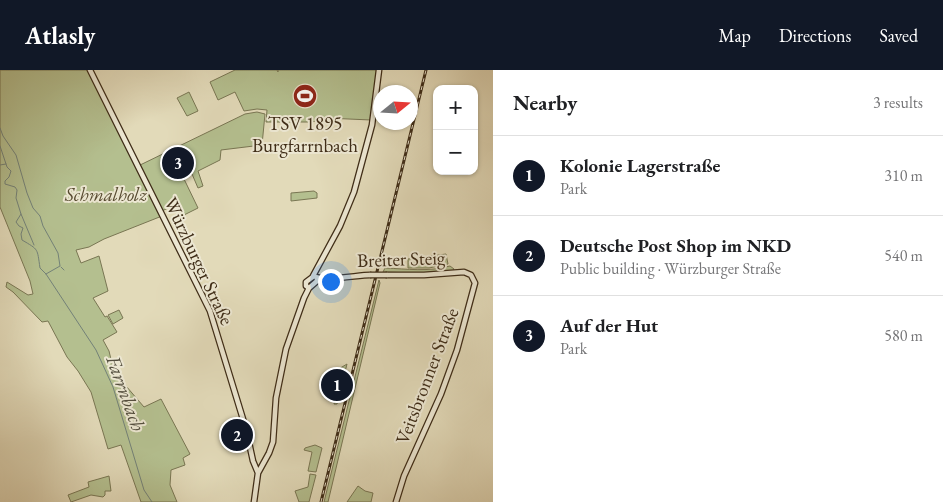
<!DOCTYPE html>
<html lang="en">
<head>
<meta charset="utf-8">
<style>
	:root { --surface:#fff; --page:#f6f6f6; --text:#202124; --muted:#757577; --line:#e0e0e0; --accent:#111827 }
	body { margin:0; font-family:"EB Garamond",serif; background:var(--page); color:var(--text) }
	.controls { position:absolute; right:15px; top:15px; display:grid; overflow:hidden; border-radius:10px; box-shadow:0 1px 4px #0004 }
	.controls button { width:45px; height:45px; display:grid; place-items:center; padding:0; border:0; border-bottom:1px solid var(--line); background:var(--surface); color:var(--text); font:25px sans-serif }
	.compass { position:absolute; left:373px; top:15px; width:45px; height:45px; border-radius:50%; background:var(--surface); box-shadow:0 1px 4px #0004; rotate:72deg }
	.you { position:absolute; left:330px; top:211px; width:18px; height:18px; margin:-12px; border:4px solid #fff; border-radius:50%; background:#1a73e8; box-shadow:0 0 0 8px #1a73e833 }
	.badge { display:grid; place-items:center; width:32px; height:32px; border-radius:50%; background:var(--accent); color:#fff; font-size:16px; font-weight:700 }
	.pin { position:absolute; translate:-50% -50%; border:2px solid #fff; box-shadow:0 1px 5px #0006 }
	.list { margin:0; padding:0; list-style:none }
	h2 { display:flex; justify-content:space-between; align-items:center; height:65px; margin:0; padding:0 20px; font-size:21px }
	h2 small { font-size:16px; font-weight:400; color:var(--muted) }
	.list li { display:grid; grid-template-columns:32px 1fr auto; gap:15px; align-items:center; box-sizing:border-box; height:80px; padding:0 20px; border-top:1px solid var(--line) }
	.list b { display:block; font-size:19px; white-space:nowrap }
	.list p { margin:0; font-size:16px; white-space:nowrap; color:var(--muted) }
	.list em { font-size:16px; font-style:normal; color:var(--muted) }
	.map { position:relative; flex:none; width:493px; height:432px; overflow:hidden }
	header { display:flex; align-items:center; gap:30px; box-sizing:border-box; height:70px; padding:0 25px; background:var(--accent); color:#fff }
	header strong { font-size:24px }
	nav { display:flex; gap:28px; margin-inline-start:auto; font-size:18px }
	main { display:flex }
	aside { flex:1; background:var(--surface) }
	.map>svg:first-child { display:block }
</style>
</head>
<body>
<header>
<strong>Atlasly</strong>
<nav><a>Map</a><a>Directions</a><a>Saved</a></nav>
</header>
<main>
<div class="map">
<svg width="493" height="432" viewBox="0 0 493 432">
	<rect width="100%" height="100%" fill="#e2dab9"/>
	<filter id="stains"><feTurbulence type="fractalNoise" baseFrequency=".004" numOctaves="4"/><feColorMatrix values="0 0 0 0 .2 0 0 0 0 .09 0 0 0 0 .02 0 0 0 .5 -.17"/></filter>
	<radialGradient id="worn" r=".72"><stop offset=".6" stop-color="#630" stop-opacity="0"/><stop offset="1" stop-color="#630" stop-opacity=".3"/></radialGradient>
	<path fill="#b4bf8f" stroke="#797653" d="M 0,0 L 89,0 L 136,97 L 245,44 L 257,42 L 265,44 L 262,75 L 221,80 L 220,90 L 198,101 L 203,116 L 198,118 L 192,104 L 184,109 L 198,138 L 182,146 L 176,134 L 160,142 L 162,146 L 104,169 L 89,177 L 76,180 L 81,193 L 99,186 L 108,221 L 93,228 L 105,247 L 107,246 L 117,262 L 103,270 L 109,281 L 114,302 L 144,337 L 161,329 L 190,384 L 183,388 L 185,395 L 171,400 L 170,415 L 177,432 L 141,432 L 121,375 L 108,379 L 91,322 L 78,301 L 67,287 L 48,251 L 42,252 L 13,222 L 6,217 L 7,212 L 28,225 L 33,224 L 30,211 L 0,137 Z
		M 235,0 L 277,0 L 278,2 L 278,0 L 377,0 L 371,50 L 326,48 L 312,52 L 266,52 L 267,40 L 257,39 L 244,41 L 235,22 L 218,30 L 210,12 Z
		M 189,22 L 198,41 L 187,46 L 177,28 Z
		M 314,121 L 317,123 L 317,128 L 291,131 L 291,123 Z
		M 446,184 L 448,194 L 429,198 L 408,198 L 408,189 Z
		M 450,196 L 454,199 L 453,201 L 416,203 L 383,202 L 385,198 C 407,199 429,202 450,196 Z
		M 379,210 L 380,213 L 328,432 L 324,432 Z
		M 119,240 L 123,248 L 113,254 L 108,245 Z
		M 347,294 L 337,334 L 334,334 L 335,327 L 330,316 L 334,313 L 337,300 Z
		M 315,375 L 322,378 L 316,402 L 308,401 L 312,382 L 304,380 L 305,378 Z
		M 310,404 L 316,405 L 309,432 L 299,432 L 295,421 L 308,417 Z
		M 109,406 L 111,421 L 105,421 L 105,425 L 103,427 L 91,425 L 71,432 L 68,425 L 89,417 L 88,412 Z
		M 358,416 L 365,421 L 373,423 L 371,432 L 347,432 Z"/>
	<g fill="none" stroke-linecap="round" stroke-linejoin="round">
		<path stroke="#738178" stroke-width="1" d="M 0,58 L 3,66 L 16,85 L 27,123 L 33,138 L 40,146 L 43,156 L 58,183 L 60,196 L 46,204
			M 0,76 L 7,97 L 11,101 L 9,107 L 5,111 L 5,114 L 15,117 L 17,120 L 16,128 L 21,144 L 16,152 L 19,156 L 23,158 L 21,164 L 22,170 C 39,180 37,178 40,198 L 46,204 L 96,280 L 113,317 L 144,420 L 152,432
			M 0,95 L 6,94
			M 21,144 L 34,175
			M 61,197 L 64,200"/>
		<g stroke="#3e2c17" stroke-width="7">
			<path id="secondary" d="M 90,0 L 210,241 L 246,359 L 253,391 L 258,403
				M 387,205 L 424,205 L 464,202 L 471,205 L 475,213 L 457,280 L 441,324 L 404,406 L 396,432
				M 313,206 L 340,156 L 354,122 L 372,55 L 379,0
				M 317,208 L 317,211 L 309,218 L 306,216 L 306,212 L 314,206 C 323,212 358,205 370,205
				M 254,432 L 258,403 L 269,383 L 273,372 L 276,328 L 286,279 L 304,228 L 309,218"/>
		</g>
		<use href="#secondary" stroke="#ece7d2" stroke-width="4.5"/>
		<g stroke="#3e2c17" stroke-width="3">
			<path id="rail" d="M 321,432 L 426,0"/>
		</g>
		<use href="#rail" stroke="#ece7d2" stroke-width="1" stroke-dasharray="4" stroke-linecap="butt"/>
		<g stroke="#3e2c17" stroke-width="7" stroke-linecap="butt">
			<path id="secondary-bridge" d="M 370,205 L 387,205"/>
		</g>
		<use href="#secondary-bridge" stroke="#ece7d2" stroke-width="4.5"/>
	</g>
	<defs>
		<g id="stadium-disc" transform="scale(1.25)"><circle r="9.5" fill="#8f2418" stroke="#ece7d2"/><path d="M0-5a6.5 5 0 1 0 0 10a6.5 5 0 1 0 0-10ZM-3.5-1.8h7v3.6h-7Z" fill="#fff"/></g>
	</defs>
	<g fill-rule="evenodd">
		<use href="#stadium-disc" x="305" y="26"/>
	</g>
	<g text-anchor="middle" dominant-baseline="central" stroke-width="4" stroke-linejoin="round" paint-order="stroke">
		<g font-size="19" fill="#3e2c17" stroke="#ece7d2">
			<text x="305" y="53">TSV 1895<tspan x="305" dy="22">Burgfarrnbach</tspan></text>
		</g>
		<g font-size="19" font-style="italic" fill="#56492f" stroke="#ece7d2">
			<text x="106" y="124">Schmalholz</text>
		</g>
		<g font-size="19" fill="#3e2c17" stroke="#ece7d2">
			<text transform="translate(401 189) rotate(-2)">Breiter Steig</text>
			<text transform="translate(199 191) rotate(65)">Würzburger Straße</text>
			<text transform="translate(427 306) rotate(-69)">Veitsbronner Straße</text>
		</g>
		<g font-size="20" font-style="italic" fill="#544f3f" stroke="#ece7d2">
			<text transform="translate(126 323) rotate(70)">Farrnbach</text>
		</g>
	</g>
	<rect width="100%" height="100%" filter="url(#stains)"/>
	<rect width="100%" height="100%" fill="url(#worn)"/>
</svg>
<div class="controls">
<button>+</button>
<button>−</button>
</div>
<svg class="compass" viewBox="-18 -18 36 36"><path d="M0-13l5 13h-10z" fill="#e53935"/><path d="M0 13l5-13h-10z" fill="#757577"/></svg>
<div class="you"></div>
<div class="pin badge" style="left:337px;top:315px">1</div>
<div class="pin badge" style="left:237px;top:365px">2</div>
<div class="pin badge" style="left:178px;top:93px">3</div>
</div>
<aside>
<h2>Nearby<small>3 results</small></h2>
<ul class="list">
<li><span class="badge">1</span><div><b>Kolonie Lagerstraße</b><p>Park</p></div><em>310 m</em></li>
<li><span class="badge">2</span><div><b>Deutsche Post Shop im NKD</b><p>Public building · Würzburger Straße</p></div><em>540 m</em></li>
<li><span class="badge">3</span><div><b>Auf der Hut</b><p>Park</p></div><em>580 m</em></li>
</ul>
</aside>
</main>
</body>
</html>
